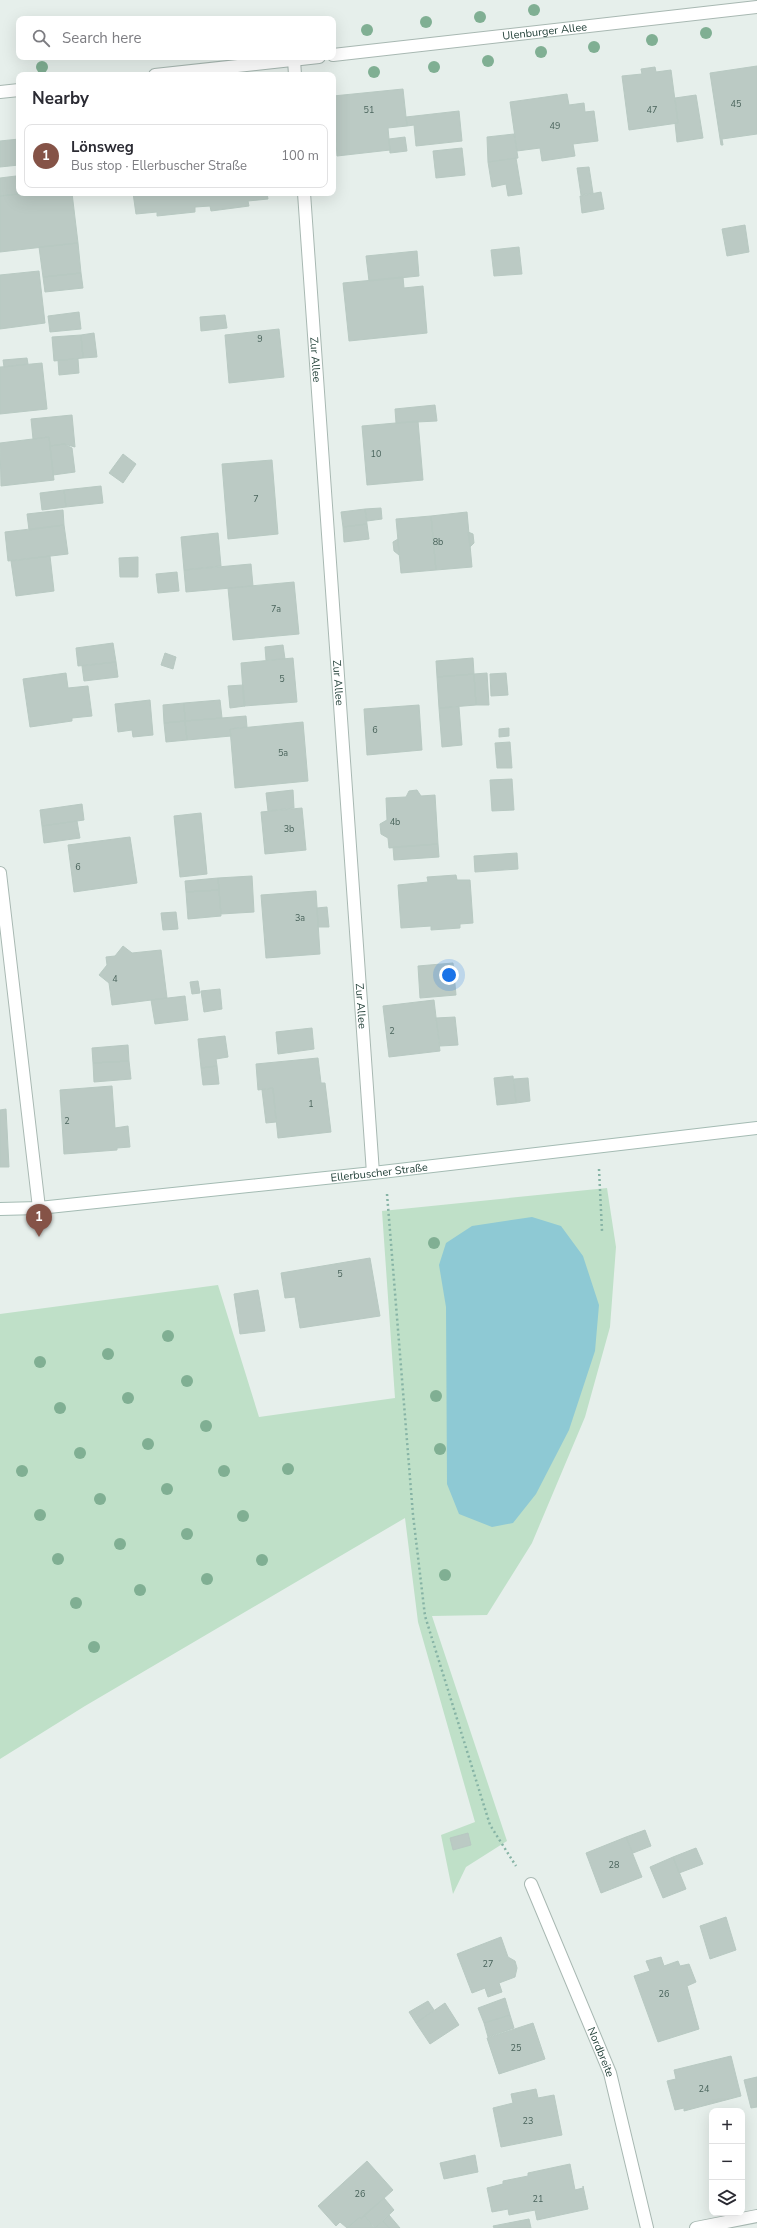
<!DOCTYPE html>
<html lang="en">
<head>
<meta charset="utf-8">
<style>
	:root { --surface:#fff; --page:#f2f2f3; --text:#2b2b33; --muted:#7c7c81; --line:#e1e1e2; --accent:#855347 }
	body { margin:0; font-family:"Nunito Sans",sans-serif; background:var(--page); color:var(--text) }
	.controls { position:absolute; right:12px; bottom:12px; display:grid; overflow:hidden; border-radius:8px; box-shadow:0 4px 16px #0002 }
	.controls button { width:36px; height:36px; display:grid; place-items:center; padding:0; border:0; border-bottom:1px solid var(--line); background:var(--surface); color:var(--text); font:20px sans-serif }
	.you { position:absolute; left:449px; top:975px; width:14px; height:14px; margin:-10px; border:3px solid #fff; border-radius:50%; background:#1a73e8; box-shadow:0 0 0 6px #1a73e833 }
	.badge { display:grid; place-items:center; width:26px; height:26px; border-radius:50%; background:var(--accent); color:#fff; font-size:13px; font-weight:700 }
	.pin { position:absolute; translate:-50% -33px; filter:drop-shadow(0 1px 2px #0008) }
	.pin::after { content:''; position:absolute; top:21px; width:14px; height:12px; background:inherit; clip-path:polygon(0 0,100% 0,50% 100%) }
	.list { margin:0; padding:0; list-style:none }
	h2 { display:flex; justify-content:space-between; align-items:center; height:52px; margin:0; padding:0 16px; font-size:17px }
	h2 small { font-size:13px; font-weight:400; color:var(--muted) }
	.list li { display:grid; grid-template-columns:26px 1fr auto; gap:12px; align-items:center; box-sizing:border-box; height:64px; margin:0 8px 8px; padding:0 8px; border:1px solid var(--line); border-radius:8px }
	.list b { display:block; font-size:15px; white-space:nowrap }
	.list p { margin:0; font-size:13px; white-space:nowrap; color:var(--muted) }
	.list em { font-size:13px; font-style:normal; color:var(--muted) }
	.icon { flex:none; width:22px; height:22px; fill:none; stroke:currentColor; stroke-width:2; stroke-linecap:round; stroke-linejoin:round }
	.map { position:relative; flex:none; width:757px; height:2228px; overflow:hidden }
	.search { position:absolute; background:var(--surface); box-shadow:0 4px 16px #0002; left:16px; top:16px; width:320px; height:44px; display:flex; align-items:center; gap:10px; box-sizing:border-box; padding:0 14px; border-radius:8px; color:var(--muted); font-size:15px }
	.panel { position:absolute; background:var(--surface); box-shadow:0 4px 16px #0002; left:16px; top:72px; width:320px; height:124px; border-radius:8px }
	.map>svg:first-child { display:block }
</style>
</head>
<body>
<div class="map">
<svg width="757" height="2228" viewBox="0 0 757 2228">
	<rect width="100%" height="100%" fill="#e6efeb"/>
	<path fill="#bfe0c8" d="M 607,1188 L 616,1247 L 610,1327 L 585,1417 L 532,1543 L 487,1615 L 432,1616 L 507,1841 L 466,1867 L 453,1894 L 441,1835 L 475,1822 L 418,1622 L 405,1518 L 85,1706 L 0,1759 L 0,1314 L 218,1285 L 259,1417 L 395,1398 L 382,1211 Z"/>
	<path fill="#8ec9d4" d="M 532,1217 L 561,1226 L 583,1256 L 599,1305 L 595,1351 L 569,1430 L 536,1494 L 513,1523 L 492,1527 L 459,1514 L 447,1484 L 446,1307 L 439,1265 L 446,1243 L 472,1226 Z"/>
	<path fill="#bbcac4" stroke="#b8c9c2" d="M 757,66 L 757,134 L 722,139 L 723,145 L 721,145 L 710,73 Z
		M 655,67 L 656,72 L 671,70 L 678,123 L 629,130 L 622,76 L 642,74 L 641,69 Z
		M 403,89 L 407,126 L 388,128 L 390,150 L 337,156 L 333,96 Z
		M 567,94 L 569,105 L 584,103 L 585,112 L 594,111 L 598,141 L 573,144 L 575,156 L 542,161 L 540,148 L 517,151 L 510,102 Z
		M 696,95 L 703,138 L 677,142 L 675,123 L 678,123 L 675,98 Z
		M 459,111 L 462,141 L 416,146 L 414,125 L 407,126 L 406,117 Z
		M 514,134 L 518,158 L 488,162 L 487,137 Z
		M 405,137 L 407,151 L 390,153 L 389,139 Z
		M 19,139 L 19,165 L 0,167 L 0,141 Z
		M 462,148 L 465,175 L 436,178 L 433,151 Z
		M 516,158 L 522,194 L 508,196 L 506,184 L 492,187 L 488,162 Z
		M 589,167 L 593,193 L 581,195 L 577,168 Z
		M 16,176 L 19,194 L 0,196 L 0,178 Z
		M 601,192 L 604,209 L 582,213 L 580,196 Z
		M 27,193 L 72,193 L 78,243 L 0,252 L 0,196 Z
		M 133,193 L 267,193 L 268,199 L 248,201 L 249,206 L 211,211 L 210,206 L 195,207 L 195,212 L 157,216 L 157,212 L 136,214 Z
		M 745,225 L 749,252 L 727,256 L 722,229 Z
		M 78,243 L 81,273 L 43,277 L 39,247 Z
		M 519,247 L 522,274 L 494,276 L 491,250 Z
		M 417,251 L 419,276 L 369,281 L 366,256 Z
		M 39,271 L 45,323 L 0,329 L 0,275 Z
		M 81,273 L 83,288 L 45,292 L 43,277 Z
		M 403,277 L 404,288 L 423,286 L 427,333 L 349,341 L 343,283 Z
		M 79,312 L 81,329 L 50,332 L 48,316 Z
		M 225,315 L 227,328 L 201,331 L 200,317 Z
		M 279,329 L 284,377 L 229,383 L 225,335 Z
		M 94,333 L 97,357 L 83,358 L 81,335 Z
		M 81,335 L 83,358 L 54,361 L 52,337 Z
		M 27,358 L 28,364 L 4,367 L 3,360 Z
		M 78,359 L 79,373 L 59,375 L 58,360 Z
		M 42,363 L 47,409 L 0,414 L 0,367 Z
		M 435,405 L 437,421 L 396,423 L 395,409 Z
		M 72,415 L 75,447 L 64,444 L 50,446 L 49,437 L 33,439 L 31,419 Z
		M 418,421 L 423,480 L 367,485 L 362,426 Z
		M 49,437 L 54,480 L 1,486 L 0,443 Z
		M 64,444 L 72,448 L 75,472 L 53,475 L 50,446 Z
		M 123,454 L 136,464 L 123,483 L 109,473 Z
		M 272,460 L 278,534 L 228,539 L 222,464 Z
		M 101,486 L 103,503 L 66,507 L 64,490 Z
		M 64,490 L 66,507 L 42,510 L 40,493 Z
		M 381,508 L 382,519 L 367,521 L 365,509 Z
		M 365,509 L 367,524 L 343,527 L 341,512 Z
		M 63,510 L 64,525 L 29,530 L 27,514 Z
		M 467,512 L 472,567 L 436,570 L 431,516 Z
		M 431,516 L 436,570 L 401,573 L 396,519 Z
		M 367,524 L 369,539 L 344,542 L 343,527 Z
		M 64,525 L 68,554 L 8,561 L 5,532 Z
		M 468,532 L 473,534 L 474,543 L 470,547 Z
		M 218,533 L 221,566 L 184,570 L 181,537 Z
		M 398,539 L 399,555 L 394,551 L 393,542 Z
		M 50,556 L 54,591 L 16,596 L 11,561 Z
		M 138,557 L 138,577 L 120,577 L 119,558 Z
		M 251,564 L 253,586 L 186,592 L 184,570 Z
		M 177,572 L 179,591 L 158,593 L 156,574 Z
		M 294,582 L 299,634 L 233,640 L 228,588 Z
		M 113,643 L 116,662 L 78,666 L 76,648 Z
		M 283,645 L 285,659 L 266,660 L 265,647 Z
		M 165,653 L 176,657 L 173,669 L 161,665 Z
		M 293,658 L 297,702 L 244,706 L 241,663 Z
		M 473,658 L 474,674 L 437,677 L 436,661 Z
		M 116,662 L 118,677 L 84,681 L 82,666 Z
		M 66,673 L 68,688 L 88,686 L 92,716 L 72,718 L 72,721 L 30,727 L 23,679 Z
		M 487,673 L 489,705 L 476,705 L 474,674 Z
		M 506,673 L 508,695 L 491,696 L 490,674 Z
		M 474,674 L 476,705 L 439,708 L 437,677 Z
		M 243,685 L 245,706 L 230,708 L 228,686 Z
		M 150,700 L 153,735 L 133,737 L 132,730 L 118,732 L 115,704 Z
		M 220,700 L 222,718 L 185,721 L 184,703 Z
		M 184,703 L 185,721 L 164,723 L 163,705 Z
		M 419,705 L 422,750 L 367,755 L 364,709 Z
		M 459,707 L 462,745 L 442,747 L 439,708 Z
		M 246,716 L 247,727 L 230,729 L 231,736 L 187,740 L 185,721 Z
		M 185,721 L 187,740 L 166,742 L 164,723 Z
		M 303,722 L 308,781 L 235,788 L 230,729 Z
		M 509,728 L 509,736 L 499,737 L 499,729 Z
		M 510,742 L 512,768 L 497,768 L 495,743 Z
		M 512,779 L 514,810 L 492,811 L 490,780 Z
		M 293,790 L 294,808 L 268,811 L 266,793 Z
		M 417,790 L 421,796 L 435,795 L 438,844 L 389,848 L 388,838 L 381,834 L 380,824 L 387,820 L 386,798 L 406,797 L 409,791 Z
		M 82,804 L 84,820 L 42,826 L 40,810 Z
		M 302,808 L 306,850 L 265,854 L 261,812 Z
		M 201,813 L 207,874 L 180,877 L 174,816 Z
		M 77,821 L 80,838 L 44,843 L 42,826 Z
		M 130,837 L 137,883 L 74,892 L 68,845 Z
		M 438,844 L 439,857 L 394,860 L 393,847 Z
		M 517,853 L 518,869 L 475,872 L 474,856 Z
		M 456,875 L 457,880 L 470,880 L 473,923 L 460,924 L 460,928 L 431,930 L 431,926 L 401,928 L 398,885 L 428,882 L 427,877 Z
		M 252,876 L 254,912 L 221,914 L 218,878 Z
		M 218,878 L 219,890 L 186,892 L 185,881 Z
		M 219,890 L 221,916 L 188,919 L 186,892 Z
		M 316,891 L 320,954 L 266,958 L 261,895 Z
		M 327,907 L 329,927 L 318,927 L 317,908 Z
		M 176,912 L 178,929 L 163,930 L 161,913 Z
		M 123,946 L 132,953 L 161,950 L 167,998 L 112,1005 L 109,983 L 99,975 L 107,965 L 106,957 L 115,956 Z
		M 453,963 L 456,995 L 420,998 L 418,966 Z
		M 198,981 L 200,993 L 192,994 L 190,982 Z
		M 220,989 L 222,1009 L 204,1012 L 201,991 Z
		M 185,996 L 188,1020 L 155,1024 L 151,1000 Z
		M 434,1000 L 440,1051 L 389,1057 L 383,1006 Z
		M 455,1017 L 458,1045 L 440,1046 L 436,1018 Z
		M 312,1028 L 314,1049 L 278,1054 L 276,1032 Z
		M 225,1036 L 228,1057 L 216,1059 L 217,1066 L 201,1068 L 198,1039 Z
		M 128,1045 L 129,1061 L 93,1063 L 92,1048 Z
		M 318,1058 L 321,1083 L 325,1083 L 331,1132 L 278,1138 L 273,1088 L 258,1090 L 256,1064 Z
		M 129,1061 L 131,1079 L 94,1082 L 93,1063 Z
		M 217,1066 L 219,1084 L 203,1085 L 201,1068 Z
		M 513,1076 L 516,1103 L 497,1105 L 494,1078 Z
		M 528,1078 L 530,1101 L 516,1103 L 514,1079 Z
		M 112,1086 L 115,1128 L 128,1126 L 130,1147 L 117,1148 L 117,1150 L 64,1154 L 60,1090 Z
		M 273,1088 L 276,1122 L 266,1123 L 262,1090 Z
		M 6,1109 L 9,1167 L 0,1167 L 0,1110 Z
		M 370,1258 L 380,1316 L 300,1328 L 295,1297 L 285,1298 L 281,1273 Z
		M 258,1290 L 265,1331 L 240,1334 L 234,1294 Z
		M 645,1830 L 651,1846 L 633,1853 L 626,1837 Z
		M 468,1833 L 471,1845 L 453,1850 L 450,1838 Z
		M 626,1837 L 642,1877 L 601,1893 L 586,1853 Z
		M 696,1848 L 703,1864 L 679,1873 L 673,1857 Z
		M 673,1857 L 686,1889 L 663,1898 L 650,1867 Z
		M 726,1917 L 736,1950 L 710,1959 L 700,1926 Z
		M 501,1937 L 508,1957 L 515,1961 L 517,1968 L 515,1977 L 499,1983 L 502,1992 L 488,1997 L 485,1988 L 472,1993 L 457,1954 Z
		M 661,1957 L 664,1966 L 678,1961 L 680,1966 L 689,1964 L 696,1982 L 687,1986 L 699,2029 L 658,2042 L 634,1976 L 650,1971 L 646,1961 Z
		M 505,1998 L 510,2015 L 484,2023 L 478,2008 Z
		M 428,2001 L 434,2010 L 416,2023 L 409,2012 Z
		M 445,2003 L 459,2025 L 430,2044 L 416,2023 Z
		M 510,2015 L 514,2028 L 488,2037 L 484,2023 Z
		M 533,2023 L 545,2059 L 499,2074 L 487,2038 Z
		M 731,2056 L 741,2096 L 684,2111 L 684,2108 L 675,2110 L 667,2081 L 676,2079 L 674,2070 Z
		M 757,2077 L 757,2107 L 751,2108 L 744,2080 Z
		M 536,2089 L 538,2098 L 554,2095 L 562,2135 L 501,2147 L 493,2108 L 513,2103 L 511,2094 Z
		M 475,2155 L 478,2172 L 444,2179 L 440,2163 Z
		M 367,2161 L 393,2190 L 361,2219 L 360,2217 L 347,2228 L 340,2222 L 336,2226 L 318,2206 Z
		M 570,2164 L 575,2190 L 583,2188 L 583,2186 L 588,2209 L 537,2220 L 535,2210 L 509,2215 L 508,2209 L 492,2212 L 487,2188 L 503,2184 L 503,2181 L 528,2176 L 528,2173 Z
		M 384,2198 L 394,2210 L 375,2228 L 364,2215 Z
		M 364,2215 L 374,2228 L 347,2228 L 360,2217 L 361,2219 Z
		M 389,2215 L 400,2228 L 389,2228 L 383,2221 Z
		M 529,2219 L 531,2228 L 494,2228 L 493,2226 Z
		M 383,2221 L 389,2228 L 374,2228 L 375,2228 Z"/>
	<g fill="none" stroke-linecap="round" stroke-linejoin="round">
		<g stroke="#a8b8b2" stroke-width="14">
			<g id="minor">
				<path id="s1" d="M 333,55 L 757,7"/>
				<path d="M 294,60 L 295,75"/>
				<path d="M 155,75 L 319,57"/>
				<path d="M 0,92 L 19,90"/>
				<path id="s2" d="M 304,193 L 373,1173"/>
				<path d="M 0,873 L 39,1208"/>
				<path id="s3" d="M 531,1884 L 610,2073 L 647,2228"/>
				<path d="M 696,2228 L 757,2216"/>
			</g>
		</g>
		<g stroke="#a4bbb3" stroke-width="14">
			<g id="secondary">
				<path id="s4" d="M 0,1209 L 39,1208 L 373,1173 L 757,1128"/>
			</g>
		</g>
		<path stroke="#86b3a5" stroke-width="2.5" stroke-dasharray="2 3" stroke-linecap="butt" d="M 599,1169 L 602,1231
			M 387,1194 L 413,1515 L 425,1616 L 490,1825 L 516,1866"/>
		<use href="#minor" stroke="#fff" stroke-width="12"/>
		<use href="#secondary" stroke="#fff" stroke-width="12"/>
	</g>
	<g fill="#80af93">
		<circle cx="534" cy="10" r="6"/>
		<circle cx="480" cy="17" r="6"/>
		<circle cx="426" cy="22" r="6"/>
		<circle cx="367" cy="30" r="6"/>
		<circle cx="706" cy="33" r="6"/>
		<circle cx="652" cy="40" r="6"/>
		<circle cx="594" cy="47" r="6"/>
		<circle cx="541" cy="52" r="6"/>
		<circle cx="488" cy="61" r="6"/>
		<circle cx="42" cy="67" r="6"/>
		<circle cx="434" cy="67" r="6"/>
		<circle cx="374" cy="72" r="6"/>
		<circle cx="434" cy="1243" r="6"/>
		<circle cx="168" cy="1336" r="6"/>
		<circle cx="108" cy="1354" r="6"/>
		<circle cx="40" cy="1362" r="6"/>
		<circle cx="187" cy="1381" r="6"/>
		<circle cx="436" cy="1396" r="6"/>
		<circle cx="128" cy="1398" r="6"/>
		<circle cx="60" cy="1408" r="6"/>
		<circle cx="206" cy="1426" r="6"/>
		<circle cx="148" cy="1444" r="6"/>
		<circle cx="440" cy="1449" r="6"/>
		<circle cx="80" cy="1453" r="6"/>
		<circle cx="288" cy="1469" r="6"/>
		<circle cx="22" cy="1471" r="6"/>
		<circle cx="224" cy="1471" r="6"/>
		<circle cx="167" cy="1489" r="6"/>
		<circle cx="100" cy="1499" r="6"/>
		<circle cx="40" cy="1515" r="6"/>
		<circle cx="243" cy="1516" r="6"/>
		<circle cx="187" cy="1534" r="6"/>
		<circle cx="120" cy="1544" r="6"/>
		<circle cx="58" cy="1559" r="6"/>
		<circle cx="262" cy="1560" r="6"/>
		<circle cx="445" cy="1575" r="6"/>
		<circle cx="207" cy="1579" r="6"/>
		<circle cx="140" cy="1590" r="6"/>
		<circle cx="76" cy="1603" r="6"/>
		<circle cx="94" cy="1647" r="6"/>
	</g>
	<g text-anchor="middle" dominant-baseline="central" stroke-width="3.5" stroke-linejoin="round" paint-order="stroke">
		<g font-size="9" fill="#4a645c">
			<text x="736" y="104">45</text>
			<text x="369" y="110">51</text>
			<text x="652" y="110">47</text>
			<text x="555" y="126">49</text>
			<text x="260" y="339">9</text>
			<text x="376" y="454">10</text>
			<text x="256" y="499">7</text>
			<text x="438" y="542">8b</text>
			<text x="276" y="609">7a</text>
			<text x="282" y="679">5</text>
			<text x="375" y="730">6</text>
			<text x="283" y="753">5a</text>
			<text x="395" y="822">4b</text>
			<text x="289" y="829">3b</text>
			<text x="78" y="867">6</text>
			<text x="300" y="918">3a</text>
			<text x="115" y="979">4</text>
			<text x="392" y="1031">2</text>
			<text x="311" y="1104">1</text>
			<text x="67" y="1121">2</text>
			<text x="340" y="1274">5</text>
			<text x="614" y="1865">28</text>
			<text x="488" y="1964">27</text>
			<text x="664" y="1994">26</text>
			<text x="516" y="2048">25</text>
			<text x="704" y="2089">24</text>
			<text x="528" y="2121">23</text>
			<text x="360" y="2194">26</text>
			<text x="538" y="2199">21</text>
		</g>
		<g font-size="11" fill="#24423a" stroke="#f7fbf9">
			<text stroke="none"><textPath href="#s1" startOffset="213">Ulenburger Allee</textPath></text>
			<text stroke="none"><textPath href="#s2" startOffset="167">Zur Allee</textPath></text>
			<text stroke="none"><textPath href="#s2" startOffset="491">Zur Allee</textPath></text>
			<text stroke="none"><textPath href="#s2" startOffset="815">Zur Allee</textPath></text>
			<text stroke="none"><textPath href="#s4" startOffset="381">Ellerbuscher Straße</textPath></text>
			<text stroke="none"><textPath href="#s3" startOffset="182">Nordbreite</textPath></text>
		</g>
	</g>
</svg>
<div class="controls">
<button>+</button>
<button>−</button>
<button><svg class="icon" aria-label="layers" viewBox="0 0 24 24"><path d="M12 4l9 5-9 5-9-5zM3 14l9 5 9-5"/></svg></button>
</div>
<div class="you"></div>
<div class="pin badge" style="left:39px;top:1237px">1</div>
<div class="search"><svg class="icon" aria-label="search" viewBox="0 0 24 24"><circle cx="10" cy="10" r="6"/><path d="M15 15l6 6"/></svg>Search here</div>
<section class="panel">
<h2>Nearby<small></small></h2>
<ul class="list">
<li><span class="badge">1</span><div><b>Lönsweg</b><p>Bus stop · Ellerbuscher Straße</p></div><em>100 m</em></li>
</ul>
</section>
</div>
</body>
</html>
